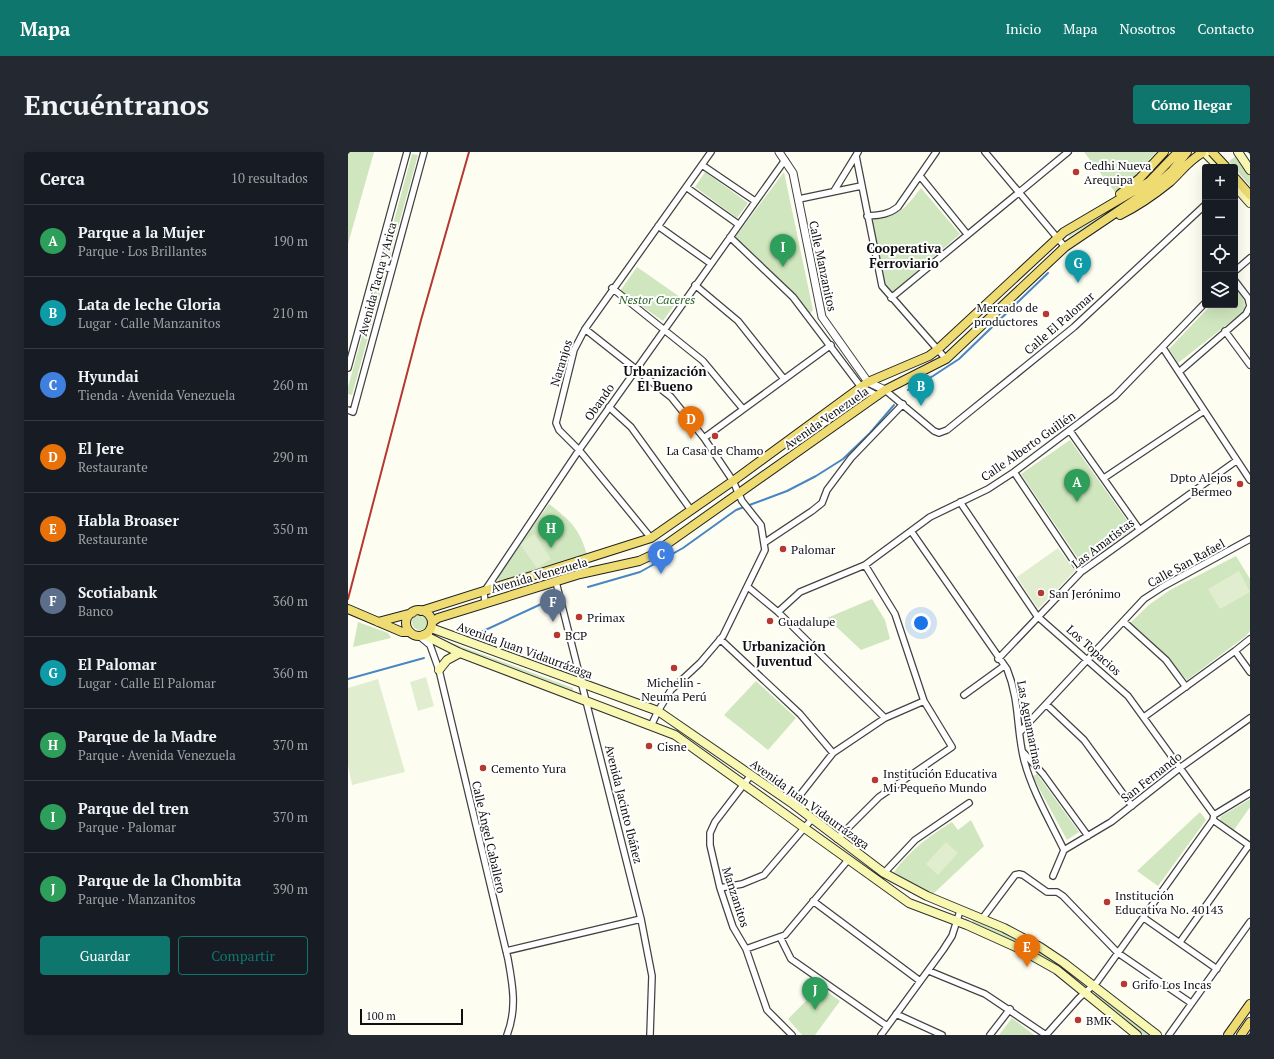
<!DOCTYPE html>
<html lang="es">
<head>
<meta charset="utf-8">
<style>
	:root { --surface:#171b24; --page:#242831; --text:#f1f3f6; --muted:#9ea1a6; --line:#363941; --accent:#0f766e }
	body { margin:0; font-family:"PT Serif",serif; background:var(--page); color:var(--text) }
	.controls { position:absolute; right:12px; top:12px; display:grid; overflow:hidden; border-radius:4px; box-shadow:0 4px 16px #0002 }
	.controls button { width:36px; height:36px; display:grid; place-items:center; padding:0; border:0; border-bottom:1px solid var(--line); background:var(--surface); color:var(--text); font:20px sans-serif }
	.scale { position:absolute; left:12px; bottom:10px; width:103px; box-sizing:border-box; padding-left:4px; border:2px solid #0f0f0f; border-top:0; font-size:11px; line-height:14px; white-space:nowrap; color:#0f0f0f; -webkit-text-stroke:3px #fff; paint-order:stroke }
	.you { position:absolute; left:573px; top:471px; width:14px; height:14px; margin:-10px; border:3px solid #fff; border-radius:50%; background:#1a73e8; box-shadow:0 0 0 6px #1a73e833 }
	.badge { display:grid; place-items:center; width:26px; height:26px; border-radius:50%; background:var(--accent); color:#fff; font-size:13px; font-weight:700 }
	.pin { position:absolute; translate:-50% -33px; filter:drop-shadow(0 1px 2px #0008) }
	.pin::after { content:''; position:absolute; top:21px; width:14px; height:12px; background:inherit; clip-path:polygon(0 0,100% 0,50% 100%) }
	.list { margin:0; padding:0; list-style:none }
	h2 { display:flex; justify-content:space-between; align-items:center; height:52px; margin:0; padding:0 16px; font-size:17px }
	h2 small { font-size:13px; font-weight:400; color:var(--muted) }
	.list li { display:grid; grid-template-columns:26px 1fr auto; gap:12px; align-items:center; box-sizing:border-box; height:72px; padding:0 16px; border-top:1px solid var(--line) }
	.list b { display:block; font-size:15px; white-space:nowrap }
	.list p { margin:0; font-size:13px; white-space:nowrap; color:var(--muted) }
	.list em { font-size:13px; font-style:normal; color:var(--muted) }
	.actions { display:flex; gap:8px; padding:12px 16px }
	.actions a { flex:1; padding:9px 0; border:1px solid var(--accent); border-radius:4px; text-align:center; font-size:14px; color:var(--accent) }
	.actions .main { background:var(--accent); color:#fff }
	.icon { flex:none; width:22px; height:22px; fill:none; stroke:currentColor; stroke-width:2; stroke-linecap:round; stroke-linejoin:round }
	.map { position:relative; flex:none; width:902px; height:883px; overflow:hidden; border-radius:4px }
	header { display:flex; align-items:center; gap:24px; box-sizing:border-box; height:56px; padding:0 20px; background:var(--accent); color:#fff }
	header strong { font-size:19px }
	nav { display:flex; gap:22px; margin-inline-start:auto; font-size:14px }
	.intro { display:flex; align-items:center; justify-content:space-between; box-sizing:border-box; height:96px; padding:0 24px }
	h1 { margin:0; font-size:28px }
	.button { padding:10px 18px; border-radius:4px; background:var(--accent); color:#fff; font-size:14px; font-weight:700 }
	main { display:flex; gap:24px; padding:0 24px }
	aside { flex:1; background:var(--surface); border-radius:4px; box-shadow:0 4px 16px #0002 }
	.map>svg:first-child { display:block }
</style>
</head>
<body>
<header>
<strong>Mapa</strong>
<nav><a>Inicio</a><a>Mapa</a><a>Nosotros</a><a>Contacto</a></nav>
</header>
<div class="intro"><h1>Encuéntranos</h1><a class="button">Cómo llegar</a></div>
<main>
<aside>
<h2>Cerca<small>10 resultados</small></h2>
<ul class="list">
<li><span class="badge" style="background:#2e9e5b">A</span><div><b>Parque a la Mujer</b><p>Parque · Los Brillantes</p></div><em>190 m</em></li>
<li><span class="badge" style="background:#0f9aa8">B</span><div><b>Lata de leche Gloria</b><p>Lugar · Calle Manzanitos</p></div><em>210 m</em></li>
<li><span class="badge" style="background:#3f7fe0">C</span><div><b>Hyundai</b><p>Tienda · Avenida Venezuela</p></div><em>260 m</em></li>
<li><span class="badge" style="background:#e8710a">D</span><div><b>El Jere</b><p>Restaurante</p></div><em>290 m</em></li>
<li><span class="badge" style="background:#e8710a">E</span><div><b>Habla Broaser</b><p>Restaurante</p></div><em>350 m</em></li>
<li><span class="badge" style="background:#5c6f8a">F</span><div><b>Scotiabank</b><p>Banco</p></div><em>360 m</em></li>
<li><span class="badge" style="background:#0f9aa8">G</span><div><b>El Palomar</b><p>Lugar · Calle El Palomar</p></div><em>360 m</em></li>
<li><span class="badge" style="background:#2e9e5b">H</span><div><b>Parque de la Madre</b><p>Parque · Avenida Venezuela</p></div><em>370 m</em></li>
<li><span class="badge" style="background:#2e9e5b">I</span><div><b>Parque del tren</b><p>Parque · Palomar</p></div><em>370 m</em></li>
<li><span class="badge" style="background:#2e9e5b">J</span><div><b>Parque de la Chombita</b><p>Parque · Manzanitos</p></div><em>390 m</em></li>
</ul>
<div class="actions"><a class="main">Guardar</a><a>Compartir</a></div>
</aside>
<div class="map">
<svg width="902" height="883" viewBox="0 0 902 883">
	<rect width="100%" height="100%" fill="#fefdf2"/>
	<path fill="#cfe6be" d="M 0,0 L 26,0 L 0,92 Z
		M 736,0 L 808,0 L 787,25 L 767,40 Z
		M 64,2 L 70,3 L 41,108 L 36,106 Z
		M 888,4 L 902,23 L 902,34 L 881,9 Z
		M 357,20 L 400,51 L 389,66 L 347,35 Z
		M 436,20 L 465,158 L 461,163 L 444,140 L 383,91 Z
		M 573,36 L 612,82 L 544,141 L 536,130 L 521,69 C 552,63 554,60 573,36 Z
		M 762,59 L 721,85 L 720,83 Z
		M 289,115 L 332,145 L 315,169 L 272,139 Z
		M 31,123 L 37,124 L 4,243 L 0,242 L 0,235 Z
		M 887,135 C 893,143 900,150 895,160 L 830,211 L 821,197 L 863,153 L 887,153 Z
		M 722,288 L 785,377 L 736,415 L 673,322 Z
		M 201,352 C 222,368 232,377 239,403 L 151,430 L 149,424 Z
		M 888,404 L 902,427 L 902,479 L 898,484 L 839,528 L 820,507 L 781,472 L 802,452 L 822,438 Z
		M 524,447 L 537,468 L 542,487 L 513,498 L 479,466 Z
		M64 470a8 8 0 1 1 16 0a8 8 0 1 1-16 0Z
		M 10,470 L 40,481 L 43,486 L 5,495 Z
		M 93,487 L 225,536 L 225,541 L 117,500 Z
		M 408,529 L 448,566 L 420,598 L 376,563 Z
		M 689,622 L 731,680 L 719,688 L 686,627 L 685,624 Z
		M 902,647 L 902,655 L 886,678 L 873,669 L 872,665 Z
		M 852,660 L 858,668 L 810,734 L 789,719 Z
		M 623,668 L 636,694 L 585,742 L 569,736 L 546,720 C 562,698 581,684 604,670 L 610,678 Z
		M 625,768 C 664,782 700,802 733,828 L 730,831 C 697,805 662,787 623,771 Z
		M 472,835 L 492,849 L 467,883 L 454,883 L 440,867 Z
		M 748,842 L 802,883 L 795,883 L 746,845 Z
		M 664,866 L 686,883 L 651,883 Z"/>
	<path fill="#e0eecf" d="M 186,382 L 203,407 L 189,416 L 172,392 Z
		M 710,396 L 727,419 L 690,457 L 669,425 Z
		M 891,419 L 902,440 L 872,457 L 860,437 Z
		M 78,525 L 86,554 L 70,559 L 62,530 Z
		M 30,527 L 57,620 L 4,633 L 0,613 L 0,536 Z
		M 598,690 L 610,701 L 590,723 L 578,712 Z"/>
	<g fill="none" stroke-linecap="round" stroke-linejoin="round">
		<path stroke="#4786c3" stroke-width="2" d="M 560,238 L 585,224 L 611,207 L 700,121
			M 240,435 L 292,420 L 335,396 L 388,358 L 439,339 L 468,324 L 495,307 L 522,281 L 546,253
			M 120,486 L 202,448
			M 0,527 L 76,506"/>
		<g stroke="#424242" stroke-width="8">
			<path id="minor" d="M 637,0 L 717,95
				M 508,4 L 534,134 L 598,207
				M 354,13 L 407,49
				M 572,24 L 619,82
				M 338,35 L 390,72
				M 486,39 L 510,0
				M 451,47 L 513,34
				M 519,64 C 531,63 540,63 550,55 L 588,0
				M 310,74 L 362,111
				M 382,85 L 445,145 L 513,235 L 530,244
				M 29,113 L 43,117
				M 887,119 L 902,106
				M 887,129 L 900,146 L 902,154
				M 347,133 L 390,169 L 436,227
				M 264,136 L 355,209 L 395,257
				M 543,146 L 720,0
				M 237,177 L 323,245 L 356,286 L 385,329 L 394,349 L 413,373 L 417,398 L 375,484 L 352,511 L 323,538 L 310,559 L 303,574
				M 877,179 L 902,213
				M 815,196 L 902,328
				M 0,216 L 59,0
				M 831,220 L 898,162 L 902,154
				M 537,238 L 586,279 L 591,281 L 599,278 L 726,175 L 857,53
				M 261,255 L 283,275 L 343,358
				M 0,258 L 5,260 L 76,0
				M 722,279 L 791,377
				M 356,286 L 483,193
				M 666,320 L 733,420
				M 756,326 L 856,259
				M 612,350 L 689,464 L 780,544 L 866,663
				M 563,379 L 659,517 C 672,549 668,576 676,608 C 684,639 702,669 716,698
				M 303,386 L 231,298 L 211,278 L 208,271 L 226,198 L 237,177 L 363,0
				M 416,391 L 464,359 L 474,351 L 479,338 L 503,306 L 555,252
				M 208,430 L 293,767 L 304,824 L 302,883
				M 400,435 L 430,460 L 537,566
				M 137,451 L 136,440 L 231,298 L 437,8
				M 430,460 L 452,440 L 517,413 L 582,365 L 640,337 L 666,320 L 767,244 L 857,151
				M 776,470 L 818,508 L 838,535
				M 81,479 L 82,493 L 91,518 L 160,807 C 165,834 169,857 159,883
				M 71,484 L 82,493
				M 372,487 L 452,562 L 485,601
				M 887,499 L 902,520
				M 650,507 L 733,420 L 888,309
				M 616,543 L 656,514
				M 699,553 L 736,588 L 784,654
				M 796,565 L 887,499 L 902,487
				M 672,580 L 796,447 L 816,434 L 902,387
				M 675,600 L 695,622 L 740,684
				M 403,623 L 367,670 L 362,681 L 362,693 L 372,736 L 385,775 L 398,797 L 419,858 L 444,883
				M 445,652 L 485,601 L 537,566 L 576,549
				M 865,668 L 902,694
				M 489,687 L 531,645 L 604,595 L 576,549 L 547,462 L 517,413
				M 716,698 L 763,670 L 833,615 L 902,566
				M 536,721 L 567,688 L 621,651
				M 705,724 L 716,698
				M 372,736 L 394,732 L 416,723 L 464,667
				M 465,749 L 572,829
				M 796,766 L 869,817
				M 634,767 L 667,723 L 671,722 L 675,723 L 699,740 L 709,740 L 715,744 L 770,801 L 843,851
				M 432,785 L 443,807 L 539,874
				M 832,790 L 901,693
				M 398,797 L 437,783 L 500,708
				M 158,799 L 293,767
				M 581,819 L 637,842 L 698,883
				M 548,862 L 594,883
				M 533,883 L 595,798 L 604,784 L 612,759
				M 642,883 L 662,857
				M 698,883 L 731,846 L 749,830 L 762,812 L 865,668 L 866,663 L 902,641
				M 821,883 L 902,770"/>
		</g>
		<g stroke="#424242" stroke-width="9">
			<path id="tertiary" d="M 431,0 L 445,21 L 474,165 L 520,230 L 537,238"/>
		</g>
		<g stroke="#313131" stroke-width="10">
			<path id="secondary" d="M 890,0 L 902,18
				M 858,2 L 871,15
				M 887,34 L 902,51
				M 83,476 L 310,559 L 445,652 L 536,721 L 579,744 L 656,776 L 692,795 L 716,811 L 809,883
				M 76,483 L 112,501 L 327,583 L 561,751 L 619,773 L 670,796 L 709,818 L 789,883
				M 91,518 L 99,508 L 112,501"/>
		</g>
		<g stroke="#202020" stroke-width="10">
			<path id="primary" d="M 887,26 L 902,43
				M 772,42 L 792,26 L 816,0
				M 772,63 C 790,54 806,43 822,30 C 834,19 839,10 854,1
				M 0,457 L 54,480 L 62,480
				M58 471a13 13 0 1 1 26 0a13 13 0 1 1-26 0Z
				M 73,459 L 303,386 L 385,329 L 520,230 L 581,204 L 589,198 L 716,80 L 801,30 L 830,0
				M 30,470 L 64,461
				M 84,470 L 90,466 L 232,422 L 291,409 L 302,404 L 537,238 L 598,207 L 717,95 L 806,35 L 824,19 L 839,0
				M 880,883 L 902,852
				M 893,883 L 902,870"/>
		</g>
		<use href="#minor" stroke="#fff" stroke-width="5.5"/>
		<use href="#tertiary" stroke="#fff" stroke-width="7"/>
		<use href="#secondary" stroke="#f9f8b3" stroke-width="8"/>
		<use href="#primary" stroke="#eedc73" stroke-width="8"/>
		<path stroke="#b53831" stroke-width="2" d="M 0,447 L 73,168 L 121,0"/>
		<g stroke="#202020" stroke-width="10" stroke-linecap="butt">
			<path id="primary-bridge" d="M 864,0 L 878,15"/>
		</g>
		<use href="#primary-bridge" stroke="#eedc73" stroke-width="8"/>
	</g>
	<g fill="#b53831" stroke="#fff" stroke-width="1.5">
		<circle cx="728" cy="20" r="4"/>
		<circle cx="698" cy="162" r="4"/>
		<circle cx="367" cy="284" r="4"/>
		<circle cx="892" cy="332" r="4"/>
		<circle cx="435" cy="397" r="4"/>
		<circle cx="693" cy="441" r="4"/>
		<circle cx="231" cy="465" r="4"/>
		<circle cx="422" cy="469" r="4"/>
		<circle cx="209" cy="483" r="4"/>
		<circle cx="326" cy="516" r="4"/>
		<circle cx="301" cy="594" r="4"/>
		<circle cx="135" cy="616" r="4"/>
		<circle cx="527" cy="628" r="4"/>
		<circle cx="759" cy="750" r="4"/>
		<circle cx="776" cy="832" r="4"/>
		<circle cx="730" cy="868" r="4"/>
	</g>
	<g text-anchor="middle" dominant-baseline="central" stroke-width="4" stroke-linejoin="round" paint-order="stroke">
		<g font-size="12" fill="#0f0f0f" stroke="#fff" text-anchor="start">
			<text x="736" y="13">Cedhi Nueva<tspan x="736" dy="14">Arequipa</tspan></text>
			<text x="690" y="155" text-anchor="end">Mercado de<tspan x="690" dy="14">productores</tspan></text>
			<text x="367" y="298" text-anchor="middle">La Casa de Chamo</text>
			<text x="884" y="325" text-anchor="end">Dpto Alejos<tspan x="884" dy="14">Bermeo</tspan></text>
			<text x="443" y="397">Palomar</text>
			<text x="701" y="441">San Jerónimo</text>
			<text x="239" y="465">Primax</text>
			<text x="430" y="469">Guadalupe</text>
			<text x="217" y="483">BCP</text>
			<text x="326" y="530" text-anchor="middle">Michelin -<tspan x="326" dy="14">Neuma Perú</tspan></text>
			<text x="309" y="594">Cisne</text>
			<text x="143" y="616">Cemento Yura</text>
			<text x="535" y="621">Institución Educativa<tspan x="535" dy="14">Mi Pequeño Mundo</tspan></text>
			<text x="767" y="743">Institución<tspan x="767" dy="14">Educativa No. 40143</tspan></text>
			<text x="784" y="832">Grifo Los Incas</text>
			<text x="738" y="868">BMK</text>
		</g>
		<g font-size="12" fill="#0f0f0f" stroke="#fff">
			<text transform="translate(475 114) rotate(78)">Calle Manzanitos</text>
			<text transform="translate(29 127) rotate(-75)">Avenida Tacna y Arica</text>
			<text transform="translate(711 171) rotate(-41)">Calle El Palomar</text>
			<text transform="translate(213 211) rotate(-73)">Naranjos</text>
			<text transform="translate(251 250) rotate(-55)">Obando</text>
			<text transform="translate(478 266) rotate(-35)">Avenida Venezuela</text>
			<text transform="translate(680 294) rotate(-35)">Calle Alberto Guillén</text>
			<text transform="translate(755 391) rotate(-37)">Las Amatistas</text>
			<text transform="translate(838 411) rotate(-29)">Calle San Rafael</text>
			<text transform="translate(191 423) rotate(-16)">Avenida Venezuela</text>
			<text transform="translate(177 498) rotate(20)">Avenida Juan Vidaurrázaga</text>
			<text transform="translate(746 498) rotate(42)">Los Topacios</text>
			<text transform="translate(682 573) rotate(79)">Las Aguamarinas</text>
			<text transform="translate(803 625) rotate(-38)">San Fernando</text>
			<text transform="translate(276 652) rotate(76)">Avenida Jacinto Ibáñez</text>
			<text transform="translate(462 652) rotate(36)">Avenida Juan Vidaurrázaga</text>
			<text transform="translate(141 685) rotate(77)">Calle Ángel Caballero</text>
			<text transform="translate(388 745) rotate(72)">Manzanitos</text>
		</g>
		<g font-size="12" font-style="italic" fill="#2b6324" stroke="#fff">
			<text x="309" y="147">Nestor Caceres</text>
		</g>
		<g font-size="13" font-weight="bold" fill="#0f0f0f" stroke="#fff">
			<text x="556" y="96">Cooperativa<tspan x="556" dy="15">Ferroviario</tspan></text>
			<text x="317" y="219">Urbanización<tspan x="317" dy="15">El Bueno</tspan></text>
			<text x="436" y="494">Urbanización<tspan x="436" dy="15">Juventud</tspan></text>
		</g>
	</g>
</svg>
<div class="controls">
<button>+</button>
<button>−</button>
<button><svg class="icon" aria-label="locate" viewBox="0 0 24 24"><circle cx="12" cy="12" r="6"/><path d="M12 2v4M12 18v4M2 12h4M18 12h4"/></svg></button>
<button><svg class="icon" aria-label="layers" viewBox="0 0 24 24"><path d="M12 4l9 5-9 5-9-5zM3 14l9 5 9-5"/></svg></button>
</div>
<div class="scale">100 m</div>
<div class="you"></div>
<div class="pin badge" style="left:729px;top:350px;background:#2e9e5b">A</div>
<div class="pin badge" style="left:573px;top:254px;background:#0f9aa8">B</div>
<div class="pin badge" style="left:313px;top:422px;background:#3f7fe0">C</div>
<div class="pin badge" style="left:343px;top:287px;background:#e8710a">D</div>
<div class="pin badge" style="left:679px;top:815px;background:#e8710a">E</div>
<div class="pin badge" style="left:205px;top:470px;background:#5c6f8a">F</div>
<div class="pin badge" style="left:730px;top:131px;background:#0f9aa8">G</div>
<div class="pin badge" style="left:203px;top:396px;background:#2e9e5b">H</div>
<div class="pin badge" style="left:435px;top:115px;background:#2e9e5b">I</div>
<div class="pin badge" style="left:467px;top:858px;background:#2e9e5b">J</div>
</div>
</main>
</body>
</html>
